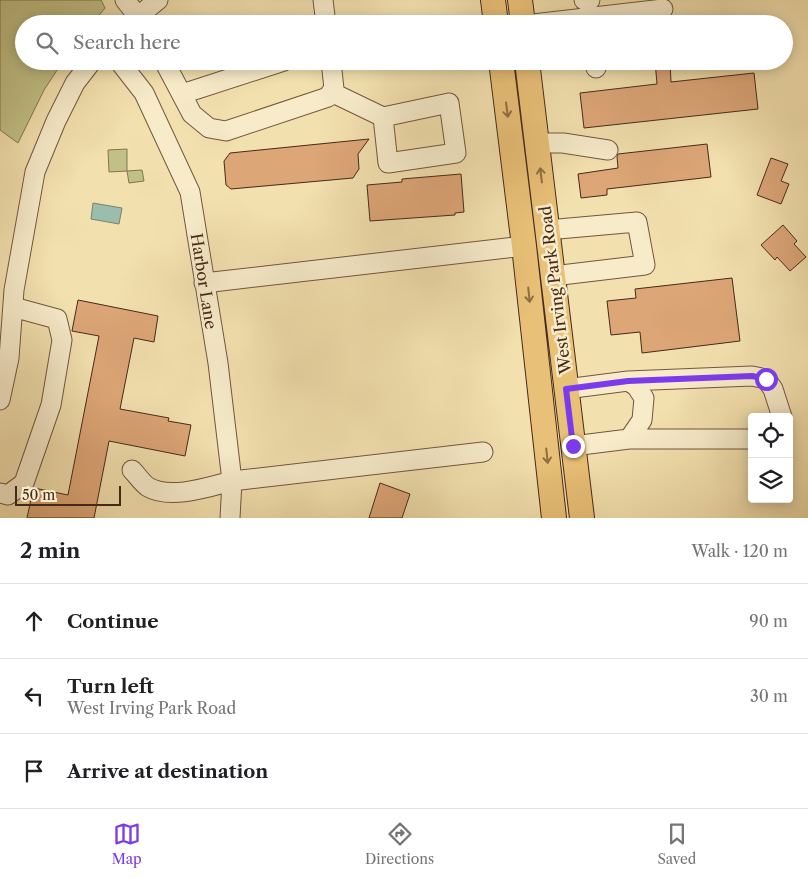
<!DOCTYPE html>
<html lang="en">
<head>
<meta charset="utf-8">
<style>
	:root { --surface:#fff; --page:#f6f6f6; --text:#202124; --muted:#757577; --line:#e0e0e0; --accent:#7c3aed }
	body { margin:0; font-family:"Libre Caslon Text",serif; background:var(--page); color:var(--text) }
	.controls { position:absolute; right:15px; bottom:15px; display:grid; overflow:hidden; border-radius:5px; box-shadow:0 2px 12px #0003 }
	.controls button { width:45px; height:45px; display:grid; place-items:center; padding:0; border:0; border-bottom:1px solid var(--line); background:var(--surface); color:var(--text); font:25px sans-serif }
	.scale { position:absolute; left:15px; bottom:12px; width:106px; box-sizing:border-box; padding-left:5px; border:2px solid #46291a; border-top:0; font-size:14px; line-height:18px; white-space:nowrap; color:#46291a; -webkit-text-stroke:4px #f7ebca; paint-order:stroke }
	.stop { position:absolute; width:15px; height:15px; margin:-11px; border:4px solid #7c3aed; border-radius:50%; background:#fff }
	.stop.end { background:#7c3aed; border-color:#fff; box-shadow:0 1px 5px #0008 }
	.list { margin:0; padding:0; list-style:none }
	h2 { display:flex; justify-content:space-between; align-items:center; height:65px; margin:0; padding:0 20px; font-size:21px }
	h2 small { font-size:16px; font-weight:400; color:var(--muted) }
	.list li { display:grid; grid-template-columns:32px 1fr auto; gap:15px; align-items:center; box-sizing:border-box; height:75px; padding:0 20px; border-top:1px solid var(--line) }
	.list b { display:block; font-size:19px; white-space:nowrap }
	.list p { margin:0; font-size:16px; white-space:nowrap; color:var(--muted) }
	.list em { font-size:16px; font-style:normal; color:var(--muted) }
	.icon { flex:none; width:28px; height:28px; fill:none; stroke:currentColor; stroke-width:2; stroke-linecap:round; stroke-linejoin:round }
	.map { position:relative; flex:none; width:808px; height:518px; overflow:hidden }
	.search { position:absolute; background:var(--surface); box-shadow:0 2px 12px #0003; left:15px; right:15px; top:15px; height:55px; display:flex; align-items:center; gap:12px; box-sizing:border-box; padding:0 18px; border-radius:28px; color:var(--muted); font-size:19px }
	.sheet { height:290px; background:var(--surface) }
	nav { display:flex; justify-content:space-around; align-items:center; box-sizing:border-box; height:70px; border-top:1px solid var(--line); background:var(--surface); font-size:14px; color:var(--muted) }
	nav a { display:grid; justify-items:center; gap:2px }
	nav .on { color:var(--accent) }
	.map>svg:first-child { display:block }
</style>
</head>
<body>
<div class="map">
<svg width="808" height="518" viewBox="0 0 808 518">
	<rect width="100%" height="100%" fill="#f2e0ae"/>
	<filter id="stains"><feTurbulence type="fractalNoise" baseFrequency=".004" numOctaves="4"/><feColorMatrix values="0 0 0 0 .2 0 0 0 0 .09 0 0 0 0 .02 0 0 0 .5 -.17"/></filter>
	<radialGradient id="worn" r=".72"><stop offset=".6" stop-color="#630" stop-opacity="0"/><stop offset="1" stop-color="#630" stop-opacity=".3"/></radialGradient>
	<path fill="#c1c086" stroke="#847450" d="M 0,0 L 101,0 L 105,8 L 92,24 L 24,24 L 24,61 L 63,61 L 44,90 L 18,143 L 0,130 Z
		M 127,149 L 127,171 L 142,170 L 144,181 L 129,183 L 127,171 L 109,172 L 108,150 Z"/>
	<path fill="#9bbdad" stroke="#798272" d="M 93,203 L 122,208 L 119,224 L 91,219 Z"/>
	<path fill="#dda677" stroke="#46291a" d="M 655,61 L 670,61 L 671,82 L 754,73 L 758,109 L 584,128 L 580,93 L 657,84 Z
		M 369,139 L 358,154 L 359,169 L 353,178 L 231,189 L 226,185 L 224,161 L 230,153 Z
		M 707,144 L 711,177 L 607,189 L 607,195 L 581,198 L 578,174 L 618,168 L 617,156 L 618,154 Z
		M 771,158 L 788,164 L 781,181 L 789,184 L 781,204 L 757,195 Z
		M 461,174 L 464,212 L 455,213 L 455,215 L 370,221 L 367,185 L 402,182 L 402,179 Z
		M 783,225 L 797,241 L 794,244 L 806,257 L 790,271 L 777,257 L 775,260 L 761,245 Z
		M 732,278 L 740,341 L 642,353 L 640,332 L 611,335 L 607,301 L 636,298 L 635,289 Z
		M 78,300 L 158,316 L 154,342 L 134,338 L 120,409 L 169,418 L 168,421 L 191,425 L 185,456 L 109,441 L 94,518 L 27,518 L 33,490 L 34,488 L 68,495 L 99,336 L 72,331 Z
		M 380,483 L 410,494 L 402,518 L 369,518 Z"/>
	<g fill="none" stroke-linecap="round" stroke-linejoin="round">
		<g stroke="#71573f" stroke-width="21">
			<path id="minor" d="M 125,0 L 144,24
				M 323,0 L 326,24
				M 584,0 L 590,0
				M 129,24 L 158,0
				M 533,24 L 663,9
				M 119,61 L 144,93 L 190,192 L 218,363 L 232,481 L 230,518
				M 164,61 L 192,114 L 209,128 L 226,131 L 328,97 L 334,89 L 331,61
				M 596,61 L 596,68
				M 331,92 L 383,117 L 388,163 L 456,153 L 449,103 L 383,117
				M 182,94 L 284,61
				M 537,143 L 563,143 L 608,150
				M 547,230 L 637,222 L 645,265 L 553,276
				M 204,283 L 524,246
				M 628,381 L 752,376 L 766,379 L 773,389 L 782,417
				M 566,389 L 628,381 L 636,386 L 644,398 L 642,420 L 629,439 L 573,446
				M 0,400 L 9,358 L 14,290 L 35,172 L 56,121 L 75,83 L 92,61
				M 629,439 L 752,439
				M 132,470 C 137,475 142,483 148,487 C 170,500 209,487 232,481 L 483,452
				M 0,493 L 8,495 L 24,483 L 51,405 L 62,340 L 57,319 L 13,307"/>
		</g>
		<g stroke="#46291a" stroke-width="26">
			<path id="major" d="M 493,0 L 496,24
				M 520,0 L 523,24
				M 501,61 L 524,246 L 554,518
				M 527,61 L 582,518"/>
		</g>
		<use href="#minor" stroke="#f7ebca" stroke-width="19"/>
		<use href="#major" stroke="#e9c077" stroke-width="24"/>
	</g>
	<defs><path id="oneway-shaft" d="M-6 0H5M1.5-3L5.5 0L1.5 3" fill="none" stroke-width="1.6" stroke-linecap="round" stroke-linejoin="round" transform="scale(1.25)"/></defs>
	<g stroke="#8f6d44">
		<use href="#oneway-shaft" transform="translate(507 110) rotate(83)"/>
		<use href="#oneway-shaft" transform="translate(541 175) rotate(-97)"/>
		<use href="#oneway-shaft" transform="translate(529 295) rotate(84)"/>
		<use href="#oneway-shaft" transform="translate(547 456) rotate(84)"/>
	</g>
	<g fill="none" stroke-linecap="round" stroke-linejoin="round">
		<path stroke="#7c3aed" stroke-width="6" d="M 573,446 L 566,389 L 628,381 L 752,376 L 766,379"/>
	</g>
	<g text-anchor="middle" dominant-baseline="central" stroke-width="5" stroke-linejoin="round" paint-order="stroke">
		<g font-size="16" fill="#46291a" stroke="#f7ebca">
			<text transform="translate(204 281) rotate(81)">Harbor Lane</text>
			<text transform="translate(555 290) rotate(-97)">West Irving Park Road</text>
		</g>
	</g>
	<rect width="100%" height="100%" filter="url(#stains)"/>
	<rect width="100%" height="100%" fill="url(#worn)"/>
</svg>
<div class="controls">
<button><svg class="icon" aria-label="locate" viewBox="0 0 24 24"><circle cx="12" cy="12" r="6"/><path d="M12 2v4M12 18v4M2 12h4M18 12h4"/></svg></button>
<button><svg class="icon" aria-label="layers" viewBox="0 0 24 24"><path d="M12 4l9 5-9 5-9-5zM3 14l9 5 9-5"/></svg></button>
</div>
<div class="scale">50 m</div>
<div class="stop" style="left:766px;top:379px"></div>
<div class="stop end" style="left:573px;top:446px"></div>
<div class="search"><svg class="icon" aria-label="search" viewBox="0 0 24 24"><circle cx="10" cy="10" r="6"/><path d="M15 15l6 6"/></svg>Search here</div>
</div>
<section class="sheet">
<h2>2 min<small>Walk · 120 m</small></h2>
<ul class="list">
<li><svg class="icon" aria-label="ahead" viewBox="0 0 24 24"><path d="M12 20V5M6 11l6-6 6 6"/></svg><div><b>Continue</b></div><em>90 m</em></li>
<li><svg class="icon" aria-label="left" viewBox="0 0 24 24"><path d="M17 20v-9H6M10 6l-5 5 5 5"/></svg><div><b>Turn left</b><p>West Irving Park Road</p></div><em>30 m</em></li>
<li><svg class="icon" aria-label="arrive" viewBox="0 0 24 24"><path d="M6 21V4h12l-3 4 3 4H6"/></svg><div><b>Arrive at destination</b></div></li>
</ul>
</section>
<nav>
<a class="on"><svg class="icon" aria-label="map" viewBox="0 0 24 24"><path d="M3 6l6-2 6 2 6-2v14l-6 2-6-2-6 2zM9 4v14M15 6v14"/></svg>Map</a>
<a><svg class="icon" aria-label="directions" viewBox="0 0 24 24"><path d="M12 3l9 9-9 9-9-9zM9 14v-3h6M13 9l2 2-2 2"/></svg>Directions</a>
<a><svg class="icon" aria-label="saved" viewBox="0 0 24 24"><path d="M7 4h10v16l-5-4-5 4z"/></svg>Saved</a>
</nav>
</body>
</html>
